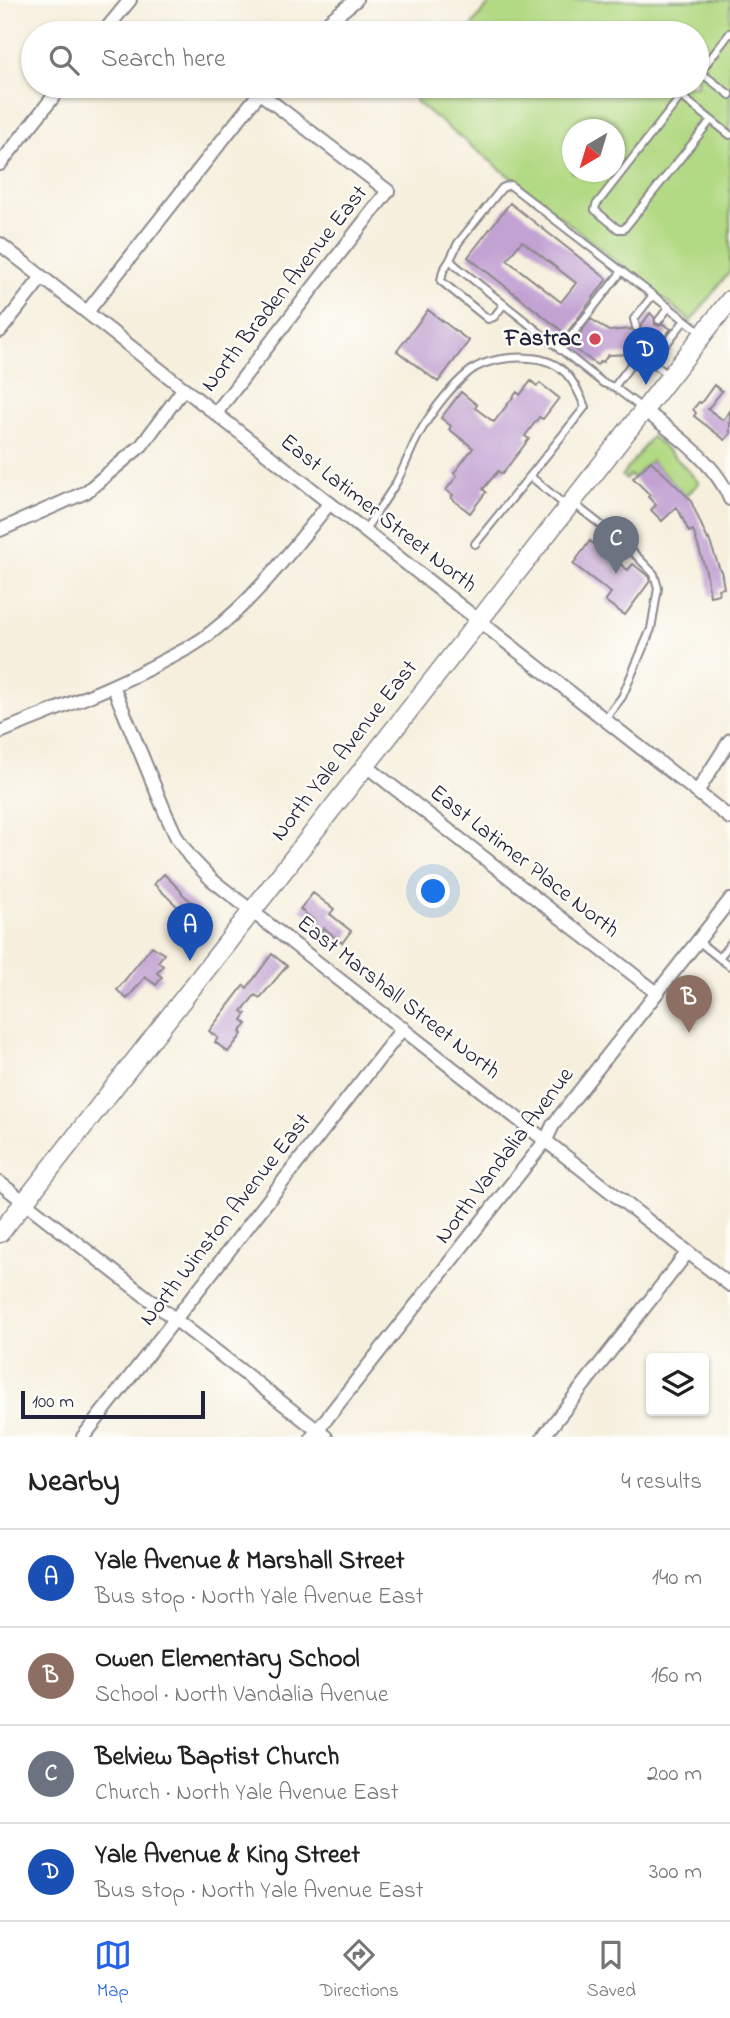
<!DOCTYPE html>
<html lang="en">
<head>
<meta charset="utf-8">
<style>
	:root { --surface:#fff; --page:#f6f6f6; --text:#222; --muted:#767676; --line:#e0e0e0; --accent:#2563eb }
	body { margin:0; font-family:"Indie Flower",sans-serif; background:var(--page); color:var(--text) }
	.controls { position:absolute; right:21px; bottom:21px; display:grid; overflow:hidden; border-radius:7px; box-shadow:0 2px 5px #0004 }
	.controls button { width:63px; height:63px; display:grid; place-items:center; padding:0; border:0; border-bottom:2px solid var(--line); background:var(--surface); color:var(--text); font:35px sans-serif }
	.compass { position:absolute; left:562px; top:119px; width:63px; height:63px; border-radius:50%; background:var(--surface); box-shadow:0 2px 5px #0004; rotate:218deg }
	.scale { position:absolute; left:21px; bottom:18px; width:184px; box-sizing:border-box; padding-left:7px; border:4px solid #22223b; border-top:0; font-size:19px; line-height:24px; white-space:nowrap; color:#22223b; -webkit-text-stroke:5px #fdfcf7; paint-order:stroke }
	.you { position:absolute; left:434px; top:892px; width:24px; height:24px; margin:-18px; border:5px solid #fff; border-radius:50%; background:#1a73e8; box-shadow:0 0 0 10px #1a73e833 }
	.badge { display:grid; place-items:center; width:46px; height:46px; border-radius:50%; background:var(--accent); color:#fff; font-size:23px; font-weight:700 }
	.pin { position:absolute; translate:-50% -58px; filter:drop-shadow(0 2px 4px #0008) }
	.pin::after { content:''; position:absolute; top:37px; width:24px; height:21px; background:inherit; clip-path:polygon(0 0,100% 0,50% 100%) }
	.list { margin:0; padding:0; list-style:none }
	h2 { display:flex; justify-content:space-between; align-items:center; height:91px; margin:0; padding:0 28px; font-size:30px }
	h2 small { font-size:23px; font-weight:400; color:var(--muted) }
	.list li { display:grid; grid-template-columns:46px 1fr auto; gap:21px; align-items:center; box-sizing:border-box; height:98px; padding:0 28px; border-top:2px solid var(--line) }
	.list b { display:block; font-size:26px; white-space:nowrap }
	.list p { margin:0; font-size:23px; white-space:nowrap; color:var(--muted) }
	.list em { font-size:23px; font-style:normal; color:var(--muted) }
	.icon { flex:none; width:38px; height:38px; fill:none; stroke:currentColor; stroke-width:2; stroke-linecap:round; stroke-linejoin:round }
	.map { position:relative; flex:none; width:730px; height:1437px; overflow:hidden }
	.search { position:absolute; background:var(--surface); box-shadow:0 2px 5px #0004; left:21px; right:21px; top:21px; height:77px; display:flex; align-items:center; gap:18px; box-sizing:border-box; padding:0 24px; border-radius:38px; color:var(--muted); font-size:26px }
	.sheet { height:483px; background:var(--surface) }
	nav { display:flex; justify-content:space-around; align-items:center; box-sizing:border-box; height:98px; border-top:2px solid var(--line); background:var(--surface); font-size:19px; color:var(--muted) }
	nav a { display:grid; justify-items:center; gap:4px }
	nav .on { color:var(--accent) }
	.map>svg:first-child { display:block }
</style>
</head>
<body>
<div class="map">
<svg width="730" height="1437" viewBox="0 0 730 1437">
	<rect width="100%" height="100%" fill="#fdfcf7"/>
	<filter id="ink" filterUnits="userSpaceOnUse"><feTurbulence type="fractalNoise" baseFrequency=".0143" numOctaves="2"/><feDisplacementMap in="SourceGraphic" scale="14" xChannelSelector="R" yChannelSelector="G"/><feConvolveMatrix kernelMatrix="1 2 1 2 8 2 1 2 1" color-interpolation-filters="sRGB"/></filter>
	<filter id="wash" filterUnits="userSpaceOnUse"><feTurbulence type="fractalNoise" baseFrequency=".00686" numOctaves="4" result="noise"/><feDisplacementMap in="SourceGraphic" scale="28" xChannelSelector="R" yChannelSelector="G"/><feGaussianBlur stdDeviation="1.57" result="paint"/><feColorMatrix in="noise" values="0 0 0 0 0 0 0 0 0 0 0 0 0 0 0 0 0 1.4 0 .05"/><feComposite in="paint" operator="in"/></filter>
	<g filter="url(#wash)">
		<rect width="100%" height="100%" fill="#f6efdd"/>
		<path fill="#b2d983" stroke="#6a7e5f" stroke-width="2" fill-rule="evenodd" d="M 492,0 L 730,0 L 730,271 L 691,321 L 415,101 L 426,86 L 697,86 L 697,33 L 466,33 ZM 572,130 L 614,130 L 614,172 L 572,172 Z
			M 652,436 L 685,467 L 699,483 L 686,496 L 651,461 L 633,478 L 630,475 L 626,479 L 622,476 Z"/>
		<g id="blocks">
			<path fill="#c2a2d3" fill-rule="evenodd" d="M 510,203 L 607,279 L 566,334 L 468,257 ZM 522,241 L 576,283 L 561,302 L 507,260 Z
				M 428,310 L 469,341 L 438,382 L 397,351 Z
				M 650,313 L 654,317 L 655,324 L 659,326 L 663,324 L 671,329 L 652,352 L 649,352 L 638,348 L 632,354 L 608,355 L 603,362 L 601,361 L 597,365 L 574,348 L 578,343 L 574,341 L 591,319 L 609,331 L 631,329 L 637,333 L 640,331 L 641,326 Z
				M 531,381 L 537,386 L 540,383 L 559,398 L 543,419 L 539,417 L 525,436 L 529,439 L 502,474 L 498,471 L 483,489 L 486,492 L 470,513 L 451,498 L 453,495 L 446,490 L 457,476 L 454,473 L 473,448 L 449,429 L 451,426 L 441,418 L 461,392 L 477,405 L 475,408 L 494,422 L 517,392 L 520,395 Z
				M 714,385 L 722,391 L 708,409 L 723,420 L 730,411 L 730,434 L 725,440 L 694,416 L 696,413 L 693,409 L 699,402 L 701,403 Z
				M 651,461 L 690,499 L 708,540 L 709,539 L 720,570 L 721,570 L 724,588 L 718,589 L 719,594 L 710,596 L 706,571 L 693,530 L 689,532 L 677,507 L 662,521 L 651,510 L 656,505 L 648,497 L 650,495 L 633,478 Z
				M 590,541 L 628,570 L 633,564 L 649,577 L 650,581 L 625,615 L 605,601 L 611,593 L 573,564 Z
				M 164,874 L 182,892 L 181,893 L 200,909 L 182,932 L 171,923 L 181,910 L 154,884 Z
				M 313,893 L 334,909 L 330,914 L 351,931 L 342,943 L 324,928 L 320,933 L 311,926 L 315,921 L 300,909 Z
				M 152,946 L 164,954 L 158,962 L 163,966 L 157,973 L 162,977 L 156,985 L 145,977 L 127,999 L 117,990 Z
				M 272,954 L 287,966 L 260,998 L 255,995 L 242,1011 L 246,1014 L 242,1020 L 247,1024 L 240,1032 L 242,1034 L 228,1052 L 215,1042 L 218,1038 L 209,1031 L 244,985 L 247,988 Z"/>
		</g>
	</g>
	<g filter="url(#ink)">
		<use href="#blocks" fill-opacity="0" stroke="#8c888c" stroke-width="2"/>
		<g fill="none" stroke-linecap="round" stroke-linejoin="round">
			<g stroke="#8c888c" stroke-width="10">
				<path id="lane" d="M 700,72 L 730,95
					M 697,76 L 730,33
					M 689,86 L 596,205 L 595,210 L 618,229 L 624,229 L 711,120
					M 681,96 L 730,135
					M 450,260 L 443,271 L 441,281 L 488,319 L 494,317 L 504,304
					M 659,320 L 669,307
					M 636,327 L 634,319 L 653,295
					M 560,350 L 622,271
					M 669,376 L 652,362 L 685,320
					M 614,387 L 640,353 L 652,362
					M 643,409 L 614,387 L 603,383 L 456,266 L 450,260 L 458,243 L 502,188 L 510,185 L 702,333
					M 573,503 L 624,543 L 654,574 L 658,588 L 651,629 L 622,697 L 605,719
					M 364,531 C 375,515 386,499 396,483 C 403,470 408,457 414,444 C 425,420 448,389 469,372 C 483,360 511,356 530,358 C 562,360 574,379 585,407 L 530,476
					M 475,544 L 530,476 L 566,506
					M 698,941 L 719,958
					M 730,944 L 719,958 L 730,966"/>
			</g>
			<g stroke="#8c888c" stroke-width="16">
				<path id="street" d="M 103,33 L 130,0
					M 314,33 L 356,0
					M 0,164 L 62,86
					M 0,244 L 730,818
					M 87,312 L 265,86
					M 0,331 L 42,277
					M 644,410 C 674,433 716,463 730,499
					M 216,413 L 388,191 L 260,93
					M 0,530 L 86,492 L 142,445 L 184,388
					M 113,686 L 165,812 L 177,838 L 190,857 L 212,880 L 730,1285
					M 0,732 C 56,709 114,688 167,659 C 183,651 199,643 213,631 C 258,596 293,548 329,504
					M 365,765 L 657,993
					M 697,792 L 730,740
					M 0,1183 L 326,1437
					M 83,1437 L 403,1028
					M 312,1437 L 546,1140 L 553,1125 L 730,900
					M 543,1437 L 687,1253"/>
			</g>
			<g stroke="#8c888c" stroke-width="21">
				<path id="secondary" d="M 0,1233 L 730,300"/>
			</g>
			<use href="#lane" stroke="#fff" stroke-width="6"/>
			<use href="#street" stroke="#fff" stroke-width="12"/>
			<use href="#secondary" stroke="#fff" stroke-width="18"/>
		</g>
	</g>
	<circle fill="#d1495b" stroke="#fdfcf7" stroke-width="2.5" cx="595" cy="339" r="7"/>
	<g text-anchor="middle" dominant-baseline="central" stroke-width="5" stroke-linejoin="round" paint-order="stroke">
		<g font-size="23" fill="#22223b" stroke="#fdfcf7">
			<text transform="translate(285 289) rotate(-52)">North Braden Avenue East</text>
			<text transform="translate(378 514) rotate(38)">East Latimer Street North</text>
			<text transform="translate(345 751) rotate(-52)">North Yale Avenue East</text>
			<text transform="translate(524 862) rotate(38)">East Latimer Place North</text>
			<text transform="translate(398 998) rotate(38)">East Marshall Street North</text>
			<text transform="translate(505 1156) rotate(-53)">North Vandalia Avenue</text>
			<text transform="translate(226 1220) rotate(-52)">North Winston Avenue East</text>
		</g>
		<g font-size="23" font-weight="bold" fill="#22223b" stroke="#fdfcf7" text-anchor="end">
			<text x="581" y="339">Fastrac</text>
		</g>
	</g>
</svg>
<div class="controls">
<button><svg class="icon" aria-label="layers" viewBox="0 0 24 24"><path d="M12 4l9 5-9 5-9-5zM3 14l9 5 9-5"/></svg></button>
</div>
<svg class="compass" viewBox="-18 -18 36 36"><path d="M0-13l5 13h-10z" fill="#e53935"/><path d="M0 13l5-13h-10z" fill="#767676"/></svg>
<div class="scale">100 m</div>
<div class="you"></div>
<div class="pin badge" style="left:190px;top:961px;background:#1a4fb4">A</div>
<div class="pin badge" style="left:689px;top:1033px;background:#8d6e63">B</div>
<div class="pin badge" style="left:616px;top:574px;background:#6b7280">C</div>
<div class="pin badge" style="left:646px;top:385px;background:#1a4fb4">D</div>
<div class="search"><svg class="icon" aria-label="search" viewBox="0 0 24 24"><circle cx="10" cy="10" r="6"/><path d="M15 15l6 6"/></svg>Search here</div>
</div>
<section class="sheet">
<h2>Nearby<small>4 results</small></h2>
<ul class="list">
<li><span class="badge" style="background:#1a4fb4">A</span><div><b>Yale Avenue &amp; Marshall Street</b><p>Bus stop · North Yale Avenue East</p></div><em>140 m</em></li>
<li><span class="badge" style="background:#8d6e63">B</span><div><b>Owen Elementary School</b><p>School · North Vandalia Avenue</p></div><em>160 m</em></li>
<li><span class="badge" style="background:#6b7280">C</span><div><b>Belview Baptist Church</b><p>Church · North Yale Avenue East</p></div><em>200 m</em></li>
<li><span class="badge" style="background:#1a4fb4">D</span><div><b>Yale Avenue &amp; King Street</b><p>Bus stop · North Yale Avenue East</p></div><em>300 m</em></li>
</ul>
</section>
<nav>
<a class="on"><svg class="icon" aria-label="map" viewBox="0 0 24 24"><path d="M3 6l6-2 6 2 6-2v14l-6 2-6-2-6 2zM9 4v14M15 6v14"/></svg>Map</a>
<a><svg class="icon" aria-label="directions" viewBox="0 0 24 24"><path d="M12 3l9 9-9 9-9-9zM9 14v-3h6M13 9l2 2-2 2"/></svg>Directions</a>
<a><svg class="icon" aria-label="saved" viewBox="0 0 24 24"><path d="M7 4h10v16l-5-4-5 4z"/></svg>Saved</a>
</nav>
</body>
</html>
